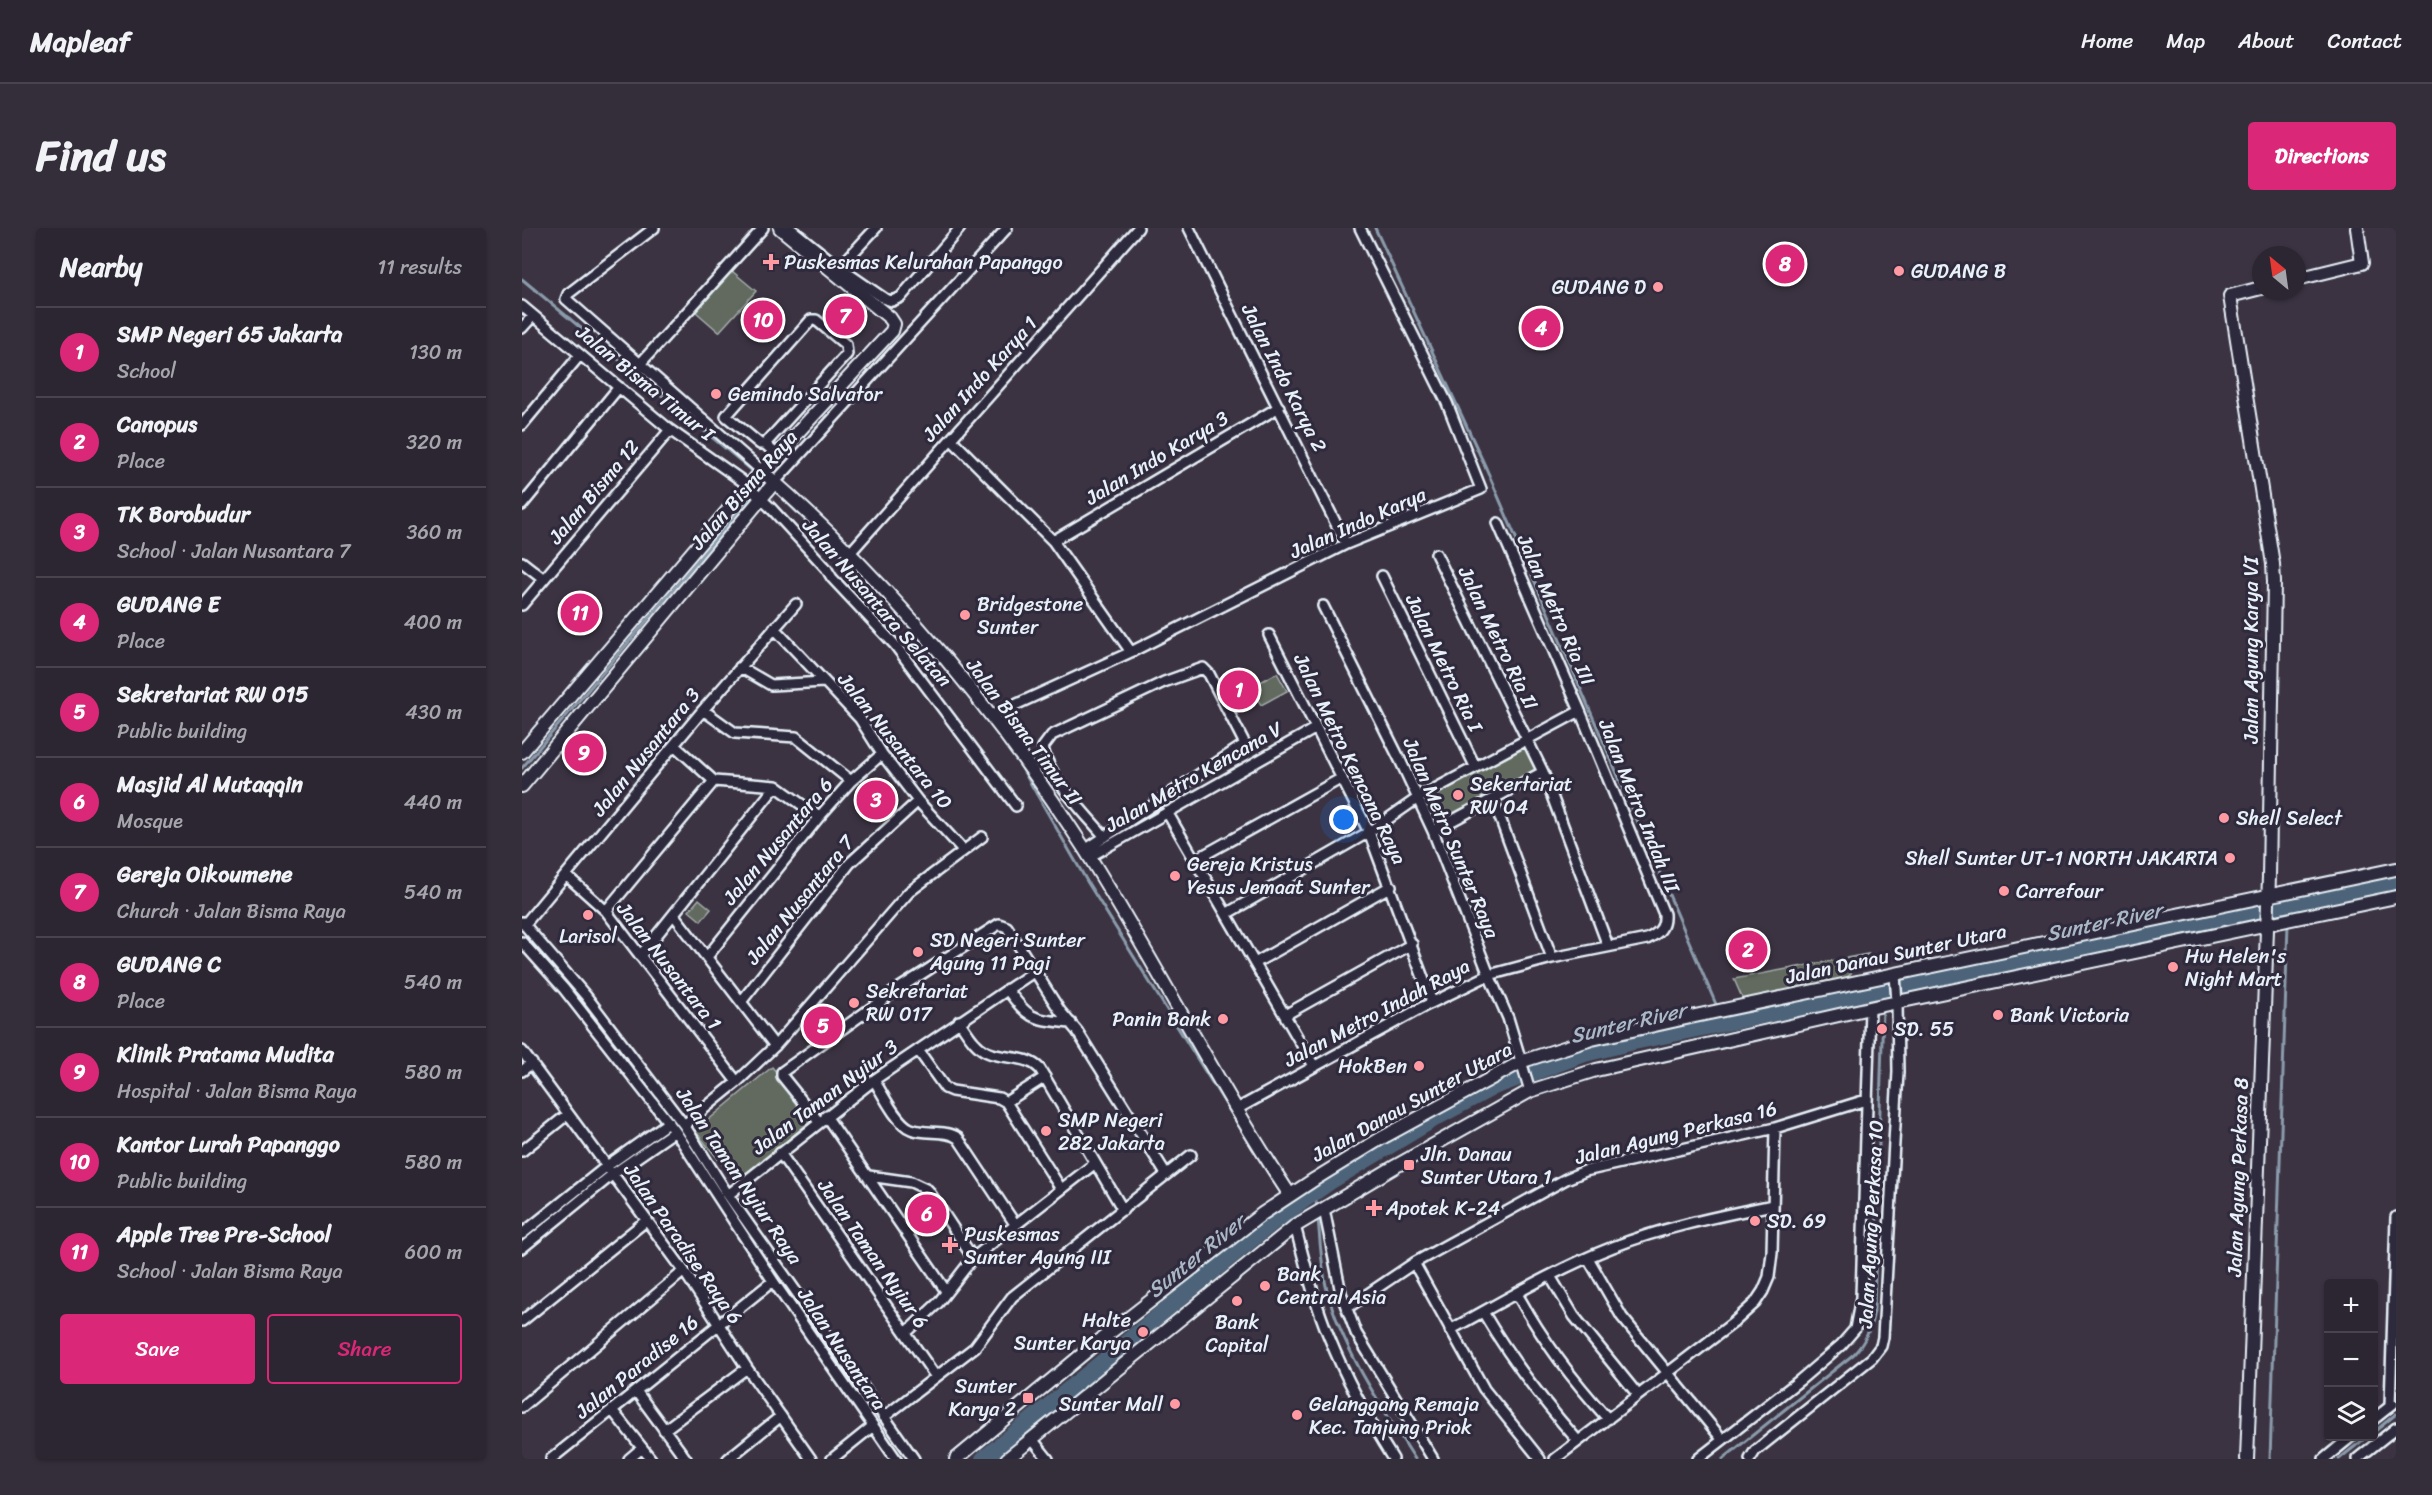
<!DOCTYPE html>
<html lang="en">
<head>
<meta charset="utf-8">
<style>
	:root { --surface:#2c2632; --page:#342e3a; --text:#f1f3f6; --muted:#a6a5ac; --line:#48434d; --accent:#db2777 }
	body { margin:0; font-family:Sriracha,sans-serif; background:var(--page); color:var(--text) }
	.controls { position:absolute; right:18px; bottom:18px; display:grid; overflow:hidden; border-radius:6px; box-shadow:0 2px 4px #0004 }
	.controls button { width:54px; height:54px; display:grid; place-items:center; padding:0; border:0; border-bottom:2px solid var(--line); background:var(--surface); color:var(--text); font:30px sans-serif }
	.compass { position:absolute; left:1730px; top:18px; width:54px; height:54px; border-radius:50%; background:var(--surface); box-shadow:0 2px 4px #0004; rotate:331deg }
	.you { position:absolute; left:822px; top:592px; width:21px; height:21px; margin:-15px; border:4px solid #fff; border-radius:50%; background:#1a73e8; box-shadow:0 0 0 9px #1a73e833 }
	.badge { display:grid; place-items:center; width:39px; height:39px; border-radius:50%; background:var(--accent); color:#fff; font-size:20px; font-weight:700 }
	.pin { position:absolute; translate:-50% -50%; border:3px solid #fff; box-shadow:0 2px 6px #0006 }
	.list { margin:0; padding:0; list-style:none }
	h2 { display:flex; justify-content:space-between; align-items:center; height:78px; margin:0; padding:0 24px; font-size:26px }
	h2 small { font-size:20px; font-weight:400; color:var(--muted) }
	.list li { display:grid; grid-template-columns:39px 1fr auto; gap:18px; align-items:center; box-sizing:border-box; height:90px; padding:0 24px; border-top:2px solid var(--line) }
	.list b { display:block; font-size:22px; white-space:nowrap }
	.list p { margin:0; font-size:20px; white-space:nowrap; color:var(--muted) }
	.list em { font-size:20px; font-style:normal; color:var(--muted) }
	.actions { display:flex; gap:12px; padding:18px 24px }
	.actions a { flex:1; padding:14px 0; border:2px solid var(--accent); border-radius:6px; text-align:center; font-size:21px; color:var(--accent) }
	.actions .main { background:var(--accent); color:#fff }
	.icon { flex:none; width:33px; height:33px; fill:none; stroke:currentColor; stroke-width:2; stroke-linecap:round; stroke-linejoin:round }
	.map { position:relative; flex:none; width:1874px; height:1231px; overflow:hidden; border-radius:6px }
	header { display:flex; align-items:center; gap:36px; box-sizing:border-box; height:84px; padding:0 30px; background:var(--surface); border-bottom:2px solid var(--line) }
	header strong { font-size:28px }
	nav { display:flex; gap:33px; margin-inline-start:auto; font-size:21px }
	.intro { display:flex; align-items:center; justify-content:space-between; box-sizing:border-box; height:144px; padding:0 36px }
	h1 { margin:0; font-size:42px }
	.button { padding:15px 27px; border-radius:6px; background:var(--accent); color:#fff; font-size:21px; font-weight:700 }
	main { display:flex; gap:36px; padding:0 36px }
	aside { flex:1; background:var(--surface); border-radius:6px; box-shadow:0 2px 4px #0004 }
	.map>svg:first-child { display:block }
</style>
</head>
<body>
<header>
<strong>Mapleaf</strong>
<nav><a>Home</a><a>Map</a><a>About</a><a>Contact</a></nav>
</header>
<div class="intro"><h1>Find us</h1><a class="button">Directions</a></div>
<main>
<aside>
<h2>Nearby<small>11 results</small></h2>
<ul class="list">
<li><span class="badge">1</span><div><b>SMP Negeri 65 Jakarta</b><p>School</p></div><em>130 m</em></li>
<li><span class="badge">2</span><div><b>Canopus</b><p>Place</p></div><em>320 m</em></li>
<li><span class="badge">3</span><div><b>TK Borobudur</b><p>School · Jalan Nusantara 7</p></div><em>360 m</em></li>
<li><span class="badge">4</span><div><b>GUDANG E</b><p>Place</p></div><em>400 m</em></li>
<li><span class="badge">5</span><div><b>Sekretariat RW 015</b><p>Public building</p></div><em>430 m</em></li>
<li><span class="badge">6</span><div><b>Masjid Al Mutaqqin</b><p>Mosque</p></div><em>440 m</em></li>
<li><span class="badge">7</span><div><b>Gereja Oikoumene</b><p>Church · Jalan Bisma Raya</p></div><em>540 m</em></li>
<li><span class="badge">8</span><div><b>GUDANG C</b><p>Place</p></div><em>540 m</em></li>
<li><span class="badge">9</span><div><b>Klinik Pratama Mudita</b><p>Hospital · Jalan Bisma Raya</p></div><em>580 m</em></li>
<li><span class="badge">10</span><div><b>Kantor Lurah Papanggo</b><p>Public building</p></div><em>580 m</em></li>
<li><span class="badge">11</span><div><b>Apple Tree Pre-School</b><p>School · Jalan Bisma Raya</p></div><em>600 m</em></li>
</ul>
<div class="actions"><a class="main">Save</a><a>Share</a></div>
</aside>
<div class="map">
<svg width="1874" height="1231" viewBox="0 0 1874 1231">
	<rect width="100%" height="100%" fill="#3b3342"/>
	<filter id="ink" filterUnits="userSpaceOnUse"><feTurbulence type="fractalNoise" baseFrequency=".0167" numOctaves="2"/><feDisplacementMap in="SourceGraphic" scale="12" xChannelSelector="R" yChannelSelector="G"/><feConvolveMatrix kernelMatrix="1 2 1 2 8 2 1 2 1" color-interpolation-filters="sRGB"/></filter>
	<g filter="url(#ink)">
		<path fill="#626b5f" stroke="#a5aeac" stroke-width="1.5" d="M 210,43 L 234,63 L 197,104 L 174,84 Z
			M 755,445 L 765,463 L 739,477 L 729,459 Z
			M 1003,515 L 1018,543 L 920,595 L 905,567 Z
			M 177,671 L 189,681 L 179,693 L 167,683 Z
			M 1346,726 L 1324,751 L 1221,772 L 1212,751 Z
			M 1359,750 L 1361,761 L 1203,793 L 1200,785 Z
			M 250,839 L 292,890 L 215,954 L 173,903 Z"/>
		<g fill="none" stroke-linecap="round" stroke-linejoin="round">
			<path stroke="#8b9cac" stroke-width="3" d="M 853,0 L 964,240 L 1196,781
				M 0,51 L 233,245
				M 251,261 L 356,363
				M 498,537 L 566,655 L 760,967
				M 0,540 L 243,253
				M 1766,690 L 1767,679
				M 1361,773 L 1361,762
				M 1199,787 L 1202,795
				M 793,965 L 795,982
				M 763,973 L 769,982
				M 796,989 C 798,1013 799,1038 805,1062 C 821,1123 860,1179 893,1231
				M 1852,1204 L 1874,1186
				M 1201,1231 L 1332,1126 C 1344,1113 1349,1100 1352,1083 L 1361,780
				M 1748,1231 L 1766,696
				M 1817,1231 L 1846,1208"/>
			<path stroke="#4d6379" stroke-width="16" d="M 461,1231 L 750,995 L 808,954 L 916,889 L 972,859 L 1063,826 L 1112,814 L 1874,657"/>
			<g stroke="#e8f1f8" stroke-width="14">
				<path id="street" d="M 132,0 L 46,66 L 44,71 L 240,243
					M 268,0 L 318,40 L 363,71 L 370,73 L 379,69 L 438,0
					M 667,0 L 824,316
					M 315,42 L 354,0
					M 0,78 L 148,202 L 219,252 L 248,279 L 304,340 L 310,350 L 373,417 L 494,578
					M 0,100 L 11,88
					M 117,137 L 241,0
					M 0,197 L 58,127
					M 429,211 L 531,313 L 609,424
					M 243,216 L 325,126 L 324,117 L 294,92 L 289,92 L 204,188 L 238,216 L 243,216 L 255,227
					M 252,255 L 485,0
					M 0,277 L 97,159
					M 531,313 L 757,179
					M 327,326 L 616,0
					M 914,326 L 1021,544 L 1086,718
					M 0,334 L 22,351
					M 860,348 L 953,538
					M 0,377 L 148,202
					M 801,378 L 879,534 L 911,603 L 967,747 L 986,790 L 1008,863
					M 252,400 L 338,491 L 360,526 L 396,573 L 441,622
					M 747,407 L 847,604 L 910,774
					M 218,439 L 249,457 L 302,454
					M 181,482 L 213,505 L 274,509 L 329,553
					M 469,488 L 609,424 L 824,316 L 959,261 L 925,175 L 838,0
					M 152,517 L 192,553 L 254,558 L 297,589
					M 971,571 L 1030,730
					M 645,584 L 792,838
					M 911,603 L 1021,544
					M 563,622 L 723,516 L 687,446 L 681,440 L 642,454 L 530,507 L 521,519 C 526,549 563,585 583,609
					M 567,629 L 794,500
					M 673,632 L 820,550
					M 45,648 L 84,683 L 215,854
					M 84,683 L 192,553
					M 704,686 L 847,604 L 896,570 L 1058,483
					M 152,687 L 253,818
					M 0,694 L 64,768 L 162,897 L 206,967 L 392,1231
					M 3,696 L 181,482 L 274,376
					M 0,714 L 42,761 L 153,903 L 251,1053 L 374,1231
					M 118,728 L 254,558
					M 185,729 L 297,589 L 329,553 L 360,526
					M 733,735 L 869,658
					M 485,761 C 508,793 511,791 549,795
					M 219,774 L 328,635 L 396,573
					M 763,787 L 890,716
					M 437,793 C 445,804 452,818 465,824 C 482,832 504,826 518,841 L 601,982
					M 396,822 L 423,860 L 430,863 L 477,870 L 484,874 L 539,961
					M 0,823 L 162,1043 L 225,1140 L 289,1231
					M 0,843 L 10,835
					M 352,852 C 360,865 375,896 389,901 C 404,907 423,901 436,910 L 493,996
					M 484,874 L 523,849
					M 715,881 L 901,779 L 967,747 L 1030,730 L 1125,711 C 1137,705 1143,700 1142,686 L 1058,483 L 976,295
					M 304,888 L 424,1063
					M 297,894 L 260,848 L 260,844 L 373,763 L 477,696 L 485,699 L 538,783 L 555,803 L 644,946
					M 162,897 L 215,854 L 253,818 L 387,664 L 460,609
					M 0,923 L 46,886
					M 258,925 L 414,1149
					M 347,948 L 389,954 L 406,962 L 451,1030
					M 206,967 L 352,852 L 513,743
					M 802,981 L 819,1065 L 834,1105 L 911,1231
					M 773,998 C 783,1035 792,1073 807,1109 C 824,1151 847,1193 871,1231
					M 0,1006 L 85,938 L 147,894
					M 0,1020 L 91,946 L 153,903
					M 1066,1030 L 1100,1089 L 1200,1211
					M 892,1035 L 962,1161 L 1018,1231
					M 1028,1048 L 1052,1088 L 1116,1167
					M 995,1066 C 1022,1114 1049,1150 1086,1191
					M 825,1080 L 892,1035 L 1044,951 L 1063,943 L 1253,900 L 1344,872
					M 961,1084 C 989,1132 1019,1171 1056,1213
					M 0,1093 L 125,992
					M 928,1102 C 981,1073 1034,1041 1091,1019 C 1142,999 1198,988 1251,977
					M 384,1105 L 416,1075 L 451,1030 L 572,936
					M 114,1163 L 164,1231
					M 1868,1178 L 1874,989
					M 0,1179 L 162,1043
					M 90,1182 L 129,1231
					M 362,1189 L 453,1119 L 490,1069 L 669,927
					M 1852,1191 L 1871,1176
					M 142,1202 L 225,1140
					M 510,1211 L 526,1231
					M 29,1231 L 251,1053
					M 107,1231 L 120,1220
					M 206,1231 L 259,1188
					M 310,1231 L 351,1198
					M 1033,1231 L 1211,1095 L 1233,1075 L 1241,1063 L 1247,1049 L 1250,1025 L 1253,900
					M 1176,1231 L 1278,1152 L 1319,1117 L 1333,1101 L 1339,1069 L 1348,780
					M 1228,1231 L 1233,1223 L 1350,1130 L 1359,1118 L 1361,1109 L 1376,844 L 1375,774 L 1373,747
					M 1802,1231 L 1830,1208
					M 1835,1231 L 1874,1200"/>
			</g>
			<g stroke="#e8f1f8" stroke-width="16">
				<path id="secondary" d="M 1775,51 L 1840,35 L 1835,0
					M 240,243 C 365,352 473,481 562,620 C 634,734 694,855 768,967
					M 0,524 L 236,247 L 370,103 L 372,96 L 368,90 L 258,0
					M 0,558 L 252,255
					M 434,1231 L 567,1121 L 740,986 L 793,951 L 858,911 L 1001,833 L 1070,811 L 1173,788 L 1874,641
					M 485,1231 L 773,998 L 874,938 L 1008,863 L 1074,842 L 1352,779 L 1874,669
					M 1725,1231 L 1747,649 L 1752,354 L 1751,336 L 1708,68 L 1739,60"/>
			</g>
			<use href="#street" stroke="#2f2a3d" stroke-width="9"/>
			<use href="#secondary" stroke="#2f2a3d" stroke-width="12"/>
		</g>
	</g>
	<g fill="#ff9aa2" stroke="#2f2a3d" stroke-width="2">
		<path d="M246 25h6v6h6v6h-6v6h-6v-6h-6v-6h6z"/>
		<circle cx="1377" cy="43" r="6"/>
		<circle cx="1136" cy="59" r="6"/>
		<circle cx="194" cy="166" r="6"/>
		<circle cx="443" cy="387" r="6"/>
		<circle cx="936" cy="567" r="6"/>
		<circle cx="1702" cy="590" r="6"/>
		<circle cx="1708" cy="630" r="6"/>
		<circle cx="653" cy="648" r="6"/>
		<circle cx="1482" cy="663" r="6"/>
		<circle cx="66" cy="687" r="6"/>
		<circle cx="396" cy="724" r="6"/>
		<circle cx="1651" cy="739" r="6"/>
		<circle cx="332" cy="775" r="6"/>
		<circle cx="1476" cy="787" r="6"/>
		<circle cx="701" cy="791" r="6"/>
		<circle cx="1360" cy="801" r="6"/>
		<circle cx="897" cy="838" r="6"/>
		<circle cx="524" cy="903" r="6"/>
		<rect x="881" y="931" width="12" height="12" rx="3"/>
		<path d="M849 971h6v6h6v6h-6v6h-6v-6h-6v-6h6z"/>
		<circle cx="1233" cy="993" r="6"/>
		<path d="M425 1008h6v6h6v6h-6v6h-6v-6h-6v-6h6z"/>
		<circle cx="743" cy="1058" r="6"/>
		<circle cx="715" cy="1073" r="6"/>
		<circle cx="621" cy="1104" r="6"/>
		<rect x="500" y="1164" width="12" height="12" rx="3"/>
		<circle cx="653" cy="1176" r="6"/>
		<circle cx="775" cy="1187" r="6"/>
	</g>
	<g text-anchor="middle" dominant-baseline="central" stroke-width="6" stroke-linejoin="round" paint-order="stroke">
		<g font-size="20" fill="#e8f1f8" stroke="#2f2a3d" text-anchor="start">
			<text x="262" y="34">Puskesmas Kelurahan Papanggo</text>
			<text x="1389" y="43">GUDANG B</text>
			<text x="1124" y="59" text-anchor="end">GUDANG D</text>
			<text x="206" y="166">Gemindo Salvator</text>
			<text x="455" y="376">Bridgestone<tspan x="455" dy="23">Sunter</tspan></text>
			<text x="948" y="556">Sekertariat<tspan x="948" dy="23">RW 04</tspan></text>
			<text x="1714" y="590">Shell Select</text>
			<text x="1696" y="630" text-anchor="end">Shell Sunter UT-1 NORTH JAKARTA</text>
			<text x="665" y="636">Gereja Kristus<tspan x="665" dy="23">Yesus Jemaat Sunter</tspan></text>
			<text x="1494" y="663">Carrefour</text>
			<text x="66" y="708" text-anchor="middle">Larisol</text>
			<text x="408" y="712">SD Negeri Sunter<tspan x="408" dy="23">Agung 11 Pagi</tspan></text>
			<text x="1663" y="728">Hw Helen's<tspan x="1663" dy="23">Night Mart</tspan></text>
			<text x="344" y="763">Sekretariat<tspan x="344" dy="23">RW 017</tspan></text>
			<text x="1488" y="787">Bank Victoria</text>
			<text x="689" y="791" text-anchor="end">Panin Bank</text>
			<text x="1372" y="801">SD. 55</text>
			<text x="885" y="838" text-anchor="end">HokBen</text>
			<text x="536" y="892">SMP Negeri<tspan x="536" dy="23">282 Jakarta</tspan></text>
			<text x="899" y="926">Jln. Danau<tspan x="899" dy="23">Sunter Utara 1</tspan></text>
			<text x="864" y="980">Apotek K-24</text>
			<text x="1245" y="993">SD. 69</text>
			<text x="442" y="1006">Puskesmas<tspan x="442" dy="23">Sunter Agung III</tspan></text>
			<text x="755" y="1046">Bank<tspan x="755" dy="23">Central Asia</tspan></text>
			<text x="609" y="1092" text-anchor="end">Halte<tspan x="609" dy="23">Sunter Karya</tspan></text>
			<text x="715" y="1094" text-anchor="middle">Bank<tspan x="715" dy="23">Capital</tspan></text>
			<text x="494" y="1158" text-anchor="end">Sunter<tspan x="494" dy="23">Karya 2</tspan></text>
			<text x="641" y="1176" text-anchor="end">Sunter Mall</text>
			<text x="787" y="1176">Gelanggang Remaja<tspan x="787" dy="23">Kec. Tanjung Priok</tspan></text>
		</g>
		<g font-size="20" fill="#e8f1f8" stroke="#2f2a3d">
			<text transform="translate(762 150) rotate(63)">Jalan Indo Karya 2</text>
			<text transform="translate(458 151) rotate(-48)">Jalan Indo Karya 1</text>
			<text transform="translate(123 155) rotate(39)">Jalan Bisma Timur I</text>
			<text transform="translate(635 230) rotate(-31)">Jalan Indo Karya 3</text>
			<text transform="translate(222 262) rotate(-49)">Jalan Bisma Raya</text>
			<text transform="translate(72 264) rotate(-50)">Jalan Bisma 12</text>
			<text transform="translate(836 295) rotate(-24)">Jalan Indo Karya</text>
			<text transform="translate(355 375) rotate(49)">Jalan Nusantara Selatan</text>
			<text transform="translate(1034 382) rotate(66)">Jalan Metro Ria III</text>
			<text transform="translate(976 410) rotate(64)">Jalan Metro Ria II</text>
			<text transform="translate(1729 422) rotate(-90)">Jalan Agung Karya VI</text>
			<text transform="translate(922 435) rotate(64)">Jalan Metro Ria I</text>
			<text transform="translate(502 504) rotate(53)">Jalan Bisma Timur II</text>
			<text transform="translate(373 513) rotate(51)">Jalan Nusantara 10</text>
			<text transform="translate(124 524) rotate(-51)">Jalan Nusantara 3</text>
			<text transform="translate(828 531) rotate(64)">Jalan Metro Kencana Raya</text>
			<text transform="translate(672 549) rotate(-30)">Jalan Metro Kencana V</text>
			<text transform="translate(1117 578) rotate(68)">Jalan Metro Indah III</text>
			<text transform="translate(929 610) rotate(67)">Jalan Metro Sunter Raya</text>
			<text transform="translate(256 613) rotate(-50)">Jalan Nusantara 6</text>
			<text transform="translate(278 672) rotate(-51)">Jalan Nusantara 7</text>
			<text transform="translate(1374 726) rotate(-12)">Jalan Danau Sunter Utara</text>
			<text transform="translate(147 738) rotate(52)">Jalan Nusantara 1</text>
			<text transform="translate(855 785) rotate(-28)">Jalan Metro Indah Raya</text>
			<text transform="translate(303 869) rotate(-37)">Jalan Taman Nyiur 3</text>
			<text transform="translate(890 874) rotate(-29)">Jalan Danau Sunter Utara</text>
			<text transform="translate(1154 905) rotate(-14)">Jalan Agung Perkasa 16</text>
			<text transform="translate(217 948) rotate(56)">Jalan Taman Nyiur Raya</text>
			<text transform="translate(1716 949) rotate(-88)">Jalan Agung Perkasa 8</text>
			<text transform="translate(1349 996) rotate(-87)">Jalan Agung Perkasa 10</text>
			<text transform="translate(161 1016) rotate(55)">Jalan Paradise Raya 6</text>
			<text transform="translate(351 1026) rotate(55)">Jalan Taman Nyiur 6</text>
			<text transform="translate(320 1121) rotate(56)">Jalan Nusantara</text>
			<text transform="translate(115 1139) rotate(-39)">Jalan Paradise 16</text>
		</g>
		<g font-size="21" font-style="italic" fill="#aab8c5" stroke="#2f2a3d">
			<text transform="translate(1582 694) rotate(-12)">Sunter River</text>
			<text transform="translate(1106 795) rotate(-13)">Sunter River</text>
			<text transform="translate(674 1028) rotate(-39)">Sunter River</text>
		</g>
	</g>
</svg>
<div class="controls">
<button>+</button>
<button>−</button>
<button><svg class="icon" aria-label="layers" viewBox="0 0 24 24"><path d="M12 4l9 5-9 5-9-5zM3 14l9 5 9-5"/></svg></button>
</div>
<svg class="compass" viewBox="-18 -18 36 36"><path d="M0-13l5 13h-10z" fill="#e53935"/><path d="M0 13l5-13h-10z" fill="#a6a5ac"/></svg>
<div class="you"></div>
<div class="pin badge" style="left:717px;top:462px">1</div>
<div class="pin badge" style="left:1226px;top:722px">2</div>
<div class="pin badge" style="left:354px;top:572px">3</div>
<div class="pin badge" style="left:1019px;top:100px">4</div>
<div class="pin badge" style="left:301px;top:798px">5</div>
<div class="pin badge" style="left:405px;top:986px">6</div>
<div class="pin badge" style="left:323px;top:88px">7</div>
<div class="pin badge" style="left:1263px;top:36px">8</div>
<div class="pin badge" style="left:62px;top:525px">9</div>
<div class="pin badge" style="left:241px;top:92px">10</div>
<div class="pin badge" style="left:58px;top:385px">11</div>
</div>
</main>
</body>
</html>
